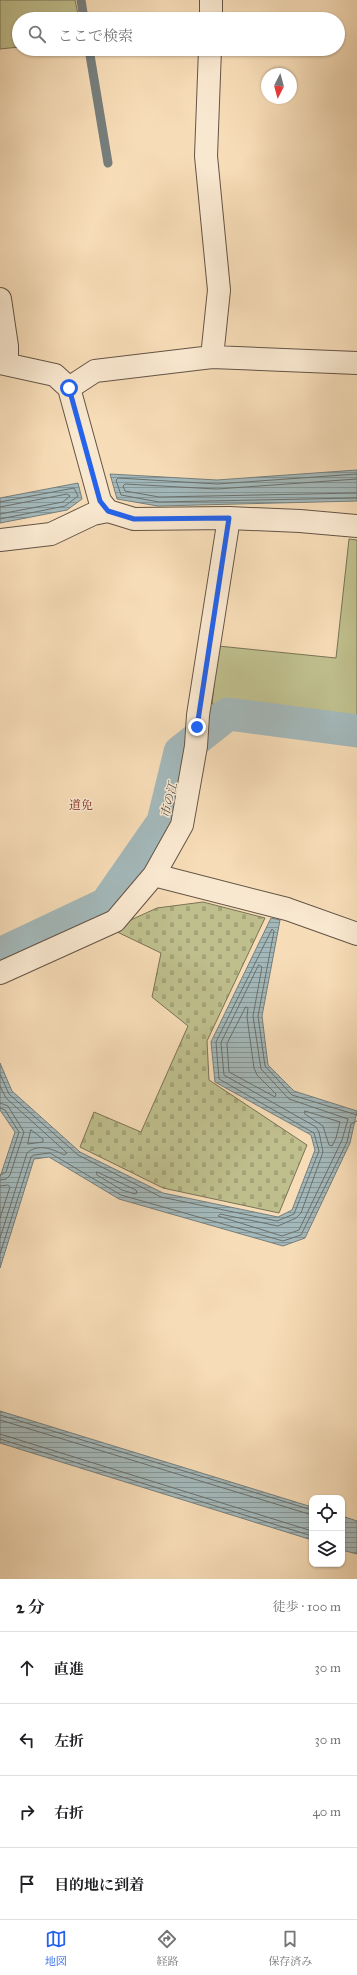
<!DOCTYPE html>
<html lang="ja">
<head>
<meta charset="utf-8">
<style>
	:root { --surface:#fff; --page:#f2f2f2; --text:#202124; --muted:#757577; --line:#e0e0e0; --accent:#2563eb }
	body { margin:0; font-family:"IM FELL Great Primer","Noto Serif JP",serif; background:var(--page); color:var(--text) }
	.controls { position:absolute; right:12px; bottom:12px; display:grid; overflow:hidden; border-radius:8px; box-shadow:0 1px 3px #0004 }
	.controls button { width:36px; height:36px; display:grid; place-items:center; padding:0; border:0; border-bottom:1px solid var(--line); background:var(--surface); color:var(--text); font:20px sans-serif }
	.compass { position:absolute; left:261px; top:68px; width:36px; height:36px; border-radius:50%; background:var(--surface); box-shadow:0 1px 3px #0004; rotate:186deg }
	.stop { position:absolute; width:12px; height:12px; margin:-9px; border:3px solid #2563eb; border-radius:50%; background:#fff }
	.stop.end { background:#2563eb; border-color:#fff; box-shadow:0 1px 4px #0008 }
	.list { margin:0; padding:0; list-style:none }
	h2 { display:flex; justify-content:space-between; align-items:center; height:52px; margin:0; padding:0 16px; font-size:17px }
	h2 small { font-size:13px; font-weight:400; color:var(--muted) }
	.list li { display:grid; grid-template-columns:26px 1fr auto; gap:12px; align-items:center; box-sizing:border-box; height:72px; padding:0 16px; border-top:1px solid var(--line) }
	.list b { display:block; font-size:15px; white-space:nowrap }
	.list em { font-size:13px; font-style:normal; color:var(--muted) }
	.icon { flex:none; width:22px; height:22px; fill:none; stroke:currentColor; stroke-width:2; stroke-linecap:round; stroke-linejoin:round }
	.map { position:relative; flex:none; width:357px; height:1579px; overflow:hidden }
	.search { position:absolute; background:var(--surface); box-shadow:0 1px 3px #0004; left:12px; right:12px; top:12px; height:44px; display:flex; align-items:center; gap:10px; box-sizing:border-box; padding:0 14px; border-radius:22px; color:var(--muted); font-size:15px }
	.sheet { height:340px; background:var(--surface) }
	nav { display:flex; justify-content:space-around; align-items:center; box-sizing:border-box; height:56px; border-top:1px solid var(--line); background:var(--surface); font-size:11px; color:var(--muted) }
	nav a { display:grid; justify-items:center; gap:2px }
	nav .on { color:var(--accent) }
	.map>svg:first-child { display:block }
</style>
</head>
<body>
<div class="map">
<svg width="357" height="1579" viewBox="0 0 357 1579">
	<defs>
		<pattern id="cemetery-stones" width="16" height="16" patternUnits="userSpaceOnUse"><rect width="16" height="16" fill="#bfbf8d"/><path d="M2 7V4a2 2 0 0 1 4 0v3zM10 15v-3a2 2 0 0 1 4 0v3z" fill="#a5a479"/></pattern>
		<pattern id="water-rules" width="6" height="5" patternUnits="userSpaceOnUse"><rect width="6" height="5" fill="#a3b8ba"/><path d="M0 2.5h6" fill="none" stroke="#859697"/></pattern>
	</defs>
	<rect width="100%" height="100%" fill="#f6dcb7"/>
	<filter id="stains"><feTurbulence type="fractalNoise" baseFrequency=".005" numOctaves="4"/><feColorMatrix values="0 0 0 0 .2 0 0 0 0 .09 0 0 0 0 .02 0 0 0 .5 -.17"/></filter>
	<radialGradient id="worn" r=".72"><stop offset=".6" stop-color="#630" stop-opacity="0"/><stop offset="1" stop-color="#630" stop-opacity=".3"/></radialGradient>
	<path fill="#bfbf8d" stroke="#797356" d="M 0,0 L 75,0 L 79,19 L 19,19 L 19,47 L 0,49 Z
		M 349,539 L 357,540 L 357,722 L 212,704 L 218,646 L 336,658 Z"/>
	<path fill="url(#cemetery-stones)" stroke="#797356" d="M 203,902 L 265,918 L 207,1041 L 209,1080 L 307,1145 L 279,1213 L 163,1188 L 80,1147 L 94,1112 L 141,1132 L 188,1026 L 152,997 L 161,953 L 111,929 L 157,908 Z"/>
	<path fill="url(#water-rules)" stroke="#767e7c" d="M 357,470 L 357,501 L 158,506 L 117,499 L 110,474 L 217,480 Z
		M 78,483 L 82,499 L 67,510 L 0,523 L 0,498 Z
		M 271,918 L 280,920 L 262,1016 L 268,1065 L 294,1091 L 357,1111 L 350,1143 L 305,1238 L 283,1246 L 119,1199 L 49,1157 L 34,1159 L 0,1268 L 0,1177 L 15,1132 L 0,1110 L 0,1063 L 12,1091 L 80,1152 L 163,1193 L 278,1217 L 292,1210 L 315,1150 L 311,1135 L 215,1082 L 211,1042 Z
		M 0,1411 L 312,1507 L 312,1540 L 0,1443 Z
		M 342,1516 L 357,1521 L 357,1554 L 342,1550 Z"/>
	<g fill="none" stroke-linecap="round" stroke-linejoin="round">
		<path stroke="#6b706c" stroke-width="1" d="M 357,474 L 217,484 L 118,478 L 116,480 L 121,495 L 159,502 L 357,498
			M 357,479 L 217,489 L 125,484 L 123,486 L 125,491 L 159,497 L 357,493
			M 0,502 L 74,488 L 78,496 L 65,506 L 0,519
			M 0,507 L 67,494 L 70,496 L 63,502 L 0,514
			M 259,965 L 262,967 L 253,1016 L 261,1069 L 289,1099 L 348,1119 L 342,1140 L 299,1230 L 282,1236 L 218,1216 L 220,1214 L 278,1226 L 296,1218 L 301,1213 L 323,1152 L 319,1132 L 316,1127 L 224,1075 L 221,1043 Z
			M 246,1007 L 248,1008 L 247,1017 L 254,1068 L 257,1075 L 276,1094 L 275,1097 L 229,1072 L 227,1044 Z
			M 0,1074 L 9,1094 L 78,1155 L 161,1197 L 277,1221 L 294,1214 L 319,1151 L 314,1133 L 219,1079 L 216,1042 L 272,929 L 274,931 L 258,1016 L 265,1066 L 292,1095 L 357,1115
			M 0,1086 L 6,1098 L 67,1153 L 64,1155 C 53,1149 38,1143 27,1153 L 0,1238
			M 0,1103 L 8,1106 L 24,1132 L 10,1175 L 6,1179 L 0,1180
			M 0,1108 L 5,1110 L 19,1132 L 6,1172 L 0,1175
			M 305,1111 L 340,1122 L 336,1138 L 332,1146 L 329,1145 L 323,1126 L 305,1114 Z
			M 31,1130 L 43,1139 L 43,1142 L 28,1144 Z
			M 97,1172 L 136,1190 L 137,1193 L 135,1194 L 122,1190 L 97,1175 Z
			M 0,1186 L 8,1185 L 10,1187 L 0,1218
			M 0,1254 L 31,1157 L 34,1155 L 50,1153 L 121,1195 L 283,1241 L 301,1235 L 347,1142 L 351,1124 L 357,1121
			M 0,1415 L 312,1510
			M 0,1420 L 312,1515
			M 0,1434 L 312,1531
			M 0,1439 L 312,1536"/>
		<path stroke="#767e7c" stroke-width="9" d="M 81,0 L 84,19
			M 89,49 L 108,163"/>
		<path stroke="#a3b8ba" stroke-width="33" d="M 0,954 L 106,904 L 163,822 L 180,752 L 228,714 L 357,731"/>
		<g stroke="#645445" stroke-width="24">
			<path id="minor" d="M 211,19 L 211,0
				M 0,299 L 7,346 L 7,363
				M 212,357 L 357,363
				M 0,363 L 55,375 L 69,388 L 100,501 L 108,511 L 134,519 L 229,518 L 300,521 L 357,526
				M 69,388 L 95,371 L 212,357 L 219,290 L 206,156 L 210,49
				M 0,540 L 51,534 L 93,514 L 108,511
				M 154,875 L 287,909 L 357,934
				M 0,973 L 115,921 L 154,875 L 182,825 L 196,746 L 198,715 L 229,518"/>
		</g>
		<use href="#minor" stroke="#f9e8d0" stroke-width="22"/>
	</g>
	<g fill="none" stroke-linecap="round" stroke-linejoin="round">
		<path stroke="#2563eb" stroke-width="5" d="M 69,388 L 100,501 L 108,511 L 134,519 L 229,518 L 197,727"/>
	</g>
	<g text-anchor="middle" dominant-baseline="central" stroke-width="3" stroke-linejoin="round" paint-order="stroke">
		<g font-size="12" font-style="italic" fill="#4f4b46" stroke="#f9e8d0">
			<text transform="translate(169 800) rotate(-76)">市の江</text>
		</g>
		<g font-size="12" fill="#7a1f14" stroke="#f9e8d0">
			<text x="81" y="805">道免</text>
		</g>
	</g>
	<rect width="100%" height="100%" filter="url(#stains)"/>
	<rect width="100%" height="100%" fill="url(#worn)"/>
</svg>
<div class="controls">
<button><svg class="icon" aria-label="locate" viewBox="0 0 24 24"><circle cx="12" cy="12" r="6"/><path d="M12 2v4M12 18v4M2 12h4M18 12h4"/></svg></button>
<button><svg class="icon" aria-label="layers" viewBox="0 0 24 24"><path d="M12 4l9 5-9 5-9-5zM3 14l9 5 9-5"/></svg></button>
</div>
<svg class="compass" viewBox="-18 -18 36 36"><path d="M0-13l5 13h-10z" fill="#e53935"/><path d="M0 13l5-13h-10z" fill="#757577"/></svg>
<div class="stop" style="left:69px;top:388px"></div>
<div class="stop end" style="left:197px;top:727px"></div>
<div class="search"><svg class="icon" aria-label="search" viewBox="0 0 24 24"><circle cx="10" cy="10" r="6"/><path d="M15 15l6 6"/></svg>ここで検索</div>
</div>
<section class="sheet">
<h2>2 分<small>徒歩 · 100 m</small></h2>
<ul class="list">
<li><svg class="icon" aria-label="ahead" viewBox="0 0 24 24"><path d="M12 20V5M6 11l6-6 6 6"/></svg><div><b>直進</b></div><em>30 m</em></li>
<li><svg class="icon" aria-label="left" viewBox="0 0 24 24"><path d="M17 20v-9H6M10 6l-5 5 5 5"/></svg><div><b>左折</b></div><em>30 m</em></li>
<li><svg class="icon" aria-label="right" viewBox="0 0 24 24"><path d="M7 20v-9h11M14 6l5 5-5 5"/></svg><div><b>右折</b></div><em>40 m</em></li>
<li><svg class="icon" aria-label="arrive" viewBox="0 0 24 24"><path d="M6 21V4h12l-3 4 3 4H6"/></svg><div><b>目的地に到着</b></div></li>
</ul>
</section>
<nav>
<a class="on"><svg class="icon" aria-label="map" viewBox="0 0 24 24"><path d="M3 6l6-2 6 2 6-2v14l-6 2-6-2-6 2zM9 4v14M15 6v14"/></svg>地図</a>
<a><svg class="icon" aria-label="directions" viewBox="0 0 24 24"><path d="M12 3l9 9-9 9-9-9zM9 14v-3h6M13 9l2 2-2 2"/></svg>経路</a>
<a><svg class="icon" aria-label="saved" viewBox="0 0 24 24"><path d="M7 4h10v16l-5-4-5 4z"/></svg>保存済み</a>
</nav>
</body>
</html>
